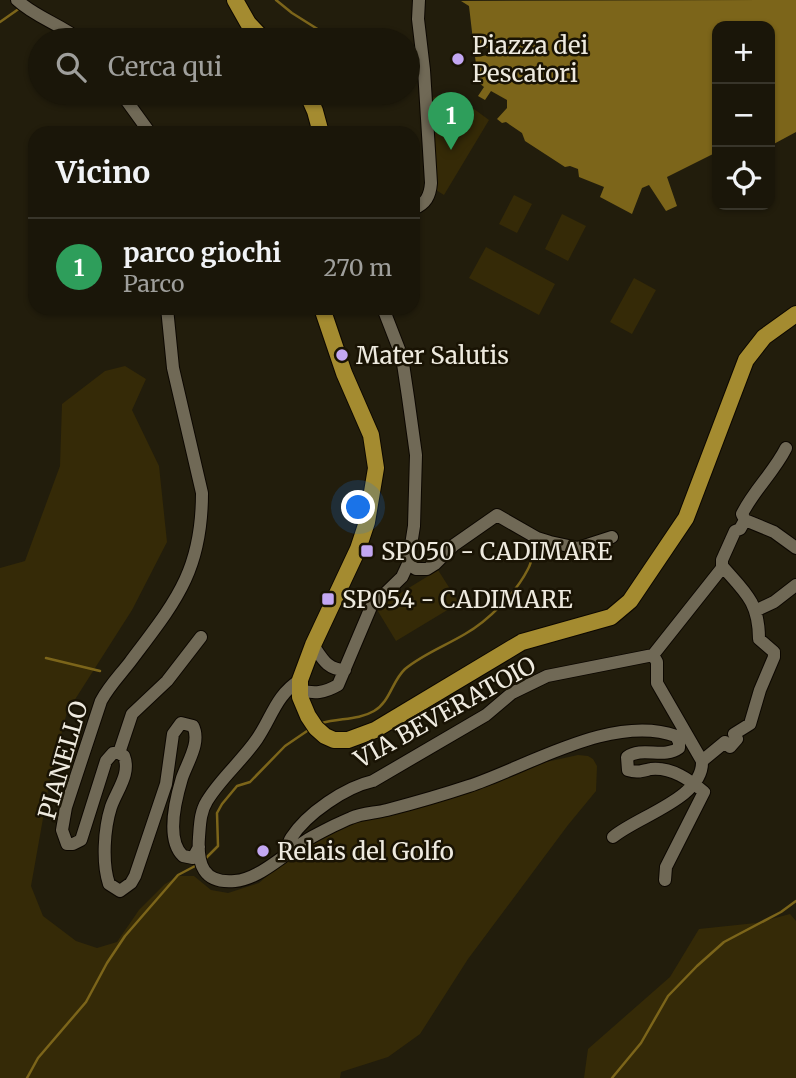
<!DOCTYPE html>
<html lang="it">
<head>
<meta charset="utf-8">
<style>
	:root { --surface:#1a1609; --page:#272317; --text:#f1f3f6; --muted:#9f9f9c; --line:#38352a; --accent:#ea580c }
	body { margin:0; font-family:Merriweather,serif; background:var(--page); color:var(--text) }
	.controls { position:absolute; right:21px; top:21px; display:grid; overflow:hidden; border-radius:14px; box-shadow:0 2px 5px #0004 }
	.controls button { width:63px; height:63px; display:grid; place-items:center; padding:0; border:0; border-bottom:2px solid var(--line); background:var(--surface); color:var(--text); font:35px sans-serif }
	.you { position:absolute; left:359px; top:508px; width:24px; height:24px; margin:-18px; border:5px solid #fff; border-radius:50%; background:#1a73e8; box-shadow:0 0 0 10px #1a73e833 }
	.badge { display:grid; place-items:center; width:46px; height:46px; border-radius:50%; background:var(--accent); color:#fff; font-size:23px; font-weight:700 }
	.pin { position:absolute; translate:-50% -58px; filter:drop-shadow(0 2px 4px #0008) }
	.pin::after { content:''; position:absolute; top:37px; width:24px; height:21px; background:inherit; clip-path:polygon(0 0,100% 0,50% 100%) }
	.list { margin:0; padding:0; list-style:none }
	h2 { display:flex; justify-content:space-between; align-items:center; height:91px; margin:0; padding:0 28px; font-size:30px }
	h2 small { font-size:23px; font-weight:400; color:var(--muted) }
	.list li { display:grid; grid-template-columns:46px 1fr auto; gap:21px; align-items:center; box-sizing:border-box; height:98px; padding:0 28px; border-top:2px solid var(--line) }
	.list b { display:block; font-size:26px; white-space:nowrap }
	.list p { margin:0; font-size:23px; white-space:nowrap; color:var(--muted) }
	.list em { font-size:23px; font-style:normal; color:var(--muted) }
	.icon { flex:none; width:38px; height:38px; fill:none; stroke:currentColor; stroke-width:2; stroke-linecap:round; stroke-linejoin:round }
	.map { position:relative; flex:none; width:796px; height:1078px; overflow:hidden }
	.search { position:absolute; background:var(--surface); box-shadow:0 2px 5px #0004; left:28px; top:28px; width:392px; height:77px; display:flex; align-items:center; gap:18px; box-sizing:border-box; padding:0 24px; border-radius:38px; color:var(--muted); font-size:26px }
	.panel { position:absolute; background:var(--surface); box-shadow:0 2px 5px #0004; left:28px; top:126px; width:392px; height:189px; border-radius:21px }
	.map>svg:first-child { display:block }
</style>
</head>
<body>
<div class="map">
<svg width="796" height="1078" viewBox="0 0 796 1078">
	<rect width="100%" height="100%" fill="#221d0c"/>
	<path fill="#352a07" d="M 451,92 L 489,120 L 444,195 L 436,190 L 431,98 Z
		M 514,195 L 532,204 L 517,233 L 499,224 Z
		M 562,214 L 586,226 L 568,261 L 545,249 Z
		M 486,247 L 555,284 L 539,315 L 469,278 Z
		M 634,278 L 656,290 L 632,334 L 610,322 Z
		M 125,366 L 146,379 L 132,410 L 159,466 L 167,542 L 132,610 L 67,712 L 50,779 L 31,886 L 43,916 L 76,941 L 97,948 L 117,942 L 139,910 L 165,884 L 179,876 L 194,876 L 211,890 L 228,893 L 259,883 L 280,864 L 317,841 L 352,823 L 495,784 L 546,762 L 578,755 L 588,756 L 593,759 L 597,766 L 596,791 L 568,825 L 468,959 L 420,1034 L 388,1057 L 341,1072 L 340,1078 L 0,1078 L 0,568 L 25,561 L 60,466 L 62,404 L 105,371 Z
		M 438,570 L 459,603 L 396,641 L 376,608 Z
		M 790,914 L 796,921 L 796,1078 L 584,1078 L 588,1049 L 670,977 L 699,929 L 756,923 Z"/>
	<path fill="#7c651a" d="M 796,0 L 796,132 L 770,146 L 770,26 L 717,26 L 717,152 L 667,177 L 677,206 L 666,211 L 649,185 L 642,188 L 632,214 L 600,197 L 604,187 L 579,177 L 578,169 L 570,166 L 565,167 L 525,141 L 522,133 L 506,122 L 502,123 L 497,119 L 507,108 L 507,100 L 491,91 L 485,100 L 478,96 L 484,87 L 479,83 L 475,57 L 496,54 L 495,47 L 474,49 L 469,6 L 461,1 Z"/>
	<g fill="none" stroke-linecap="round" stroke-linejoin="round">
		<path stroke="#7c651a" stroke-width="2.5" d="M 276,0 L 292,13 L 335,40
			M 0,22 L 20,8
			M 408,58 L 410,59
			M 46,658 L 100,671
			M 322,723 C 339,718 359,720 374,711 C 390,702 392,681 405,669 C 423,654 445,646 465,634 C 488,621 516,593 528,569 C 532,562 533,552 536,544
			M 205,859 L 218,846 L 217,813 L 222,804 L 237,786 L 250,782 L 285,746 L 310,729
			M 27,1078 L 38,1058 L 86,1002 L 107,963 L 125,936 L 178,875 L 197,865
			M 612,1078 L 641,1043 L 668,996 L 697,966 L 724,942 L 781,912 L 796,901"/>
		<g stroke="#0c0700" stroke-width="14">
			<path id="minor" d="M 17,0 C 35,17 60,24 80,40
				M 121,93 L 150,133
				M 413,209 C 426,204 430,196 431,183 L 424,70 L 418,19 L 419,0
				M 167,308 L 173,368 L 202,493 C 202,572 175,602 130,662 C 120,675 109,686 101,701 L 66,807 L 62,830 L 67,844 L 73,844 L 81,840 L 106,761 L 113,753 L 119,753 L 124,756 C 131,774 117,790 111,807 C 104,829 102,863 109,884 L 120,891 L 131,883 L 135,876 L 166,784 L 173,734 L 181,723 L 193,726 C 201,742 188,761 182,778 C 176,798 165,839 183,856 L 193,858 L 199,847
				M 745,520 L 774,532 L 796,548
				M 408,564 L 416,569 L 427,569 L 435,564 L 454,545 L 497,515 L 537,538 L 550,542 L 578,548 L 612,537
				M 755,611 L 774,602 L 796,585
				M 313,645 C 322,658 327,670 345,670
				M 653,655 L 657,662 L 657,683 L 702,761
				M 300,680 C 276,695 272,717 257,739 C 242,761 220,779 207,801 C 200,812 200,825 199,837 C 197,864 203,884 235,881 C 261,879 290,849 312,837 C 325,830 338,823 351,818 C 362,813 375,813 387,810 C 414,803 442,795 469,786 C 527,767 613,713 676,736 L 679,742 L 679,748 C 664,759 642,746 627,757 L 628,770 C 637,773 642,771 651,769 C 672,767 690,780 704,792 L 666,867 L 665,880
				M 299,690 C 315,694 324,693 338,685 L 371,607 L 402,577 L 408,564 L 414,526 L 416,455 L 408,397 L 402,357 L 383,308
				M 119,753 L 132,714 L 167,681 L 201,637
				M 702,761 L 725,742 L 730,747 L 737,739 L 734,734 L 750,724 L 760,690 L 774,657 L 774,652 L 759,639 C 759,602 745,592 722,566
				M 613,837 C 638,816 704,798 702,761
				M 287,854 C 288,848 288,842 291,838 C 307,813 346,787 373,781 L 486,715 L 512,693 L 547,676 L 653,655 L 722,568 L 722,560 L 735,531 L 740,529 L 745,520 L 742,514 C 754,490 774,472 786,448"/>
		</g>
		<g stroke="#0c0700" stroke-width="18">
			<path id="major" d="M 235,0 L 248,23 L 264,40
				M 307,93 L 315,111 L 321,133
				M 322,308 L 344,373 L 371,435 L 376,468 L 367,522 L 358,549 L 313,645 L 300,680 L 300,697 L 308,716 L 316,728 L 325,736 L 334,740 L 348,740 L 375,730 L 522,642 L 611,617 L 630,601 L 686,518 L 746,360 L 764,337 L 796,314"/>
		</g>
		<use href="#minor" stroke="#706956" stroke-width="12"/>
		<use href="#major" stroke="#a48b30" stroke-width="16"/>
	</g>
	<g fill="#c3a7f2" stroke="#191304" stroke-width="2.5">
		<circle cx="458" cy="59" r="7"/>
		<circle cx="342" cy="355" r="7"/>
		<rect x="360" y="544" width="14" height="14" rx="3.5"/>
		<rect x="321" y="592" width="14" height="14" rx="3.5"/>
		<circle cx="263" cy="851" r="7"/>
	</g>
	<g text-anchor="middle" dominant-baseline="central" stroke-width="5" stroke-linejoin="round" paint-order="stroke">
		<g font-size="24" fill="#eeeadf" stroke="#191304" text-anchor="start">
			<text x="472" y="45">Piazza dei<tspan x="472" dy="28">Pescatori</tspan></text>
			<text x="356" y="355">Mater Salutis</text>
			<text x="381" y="551">SP050 - CADIMARE</text>
			<text x="342" y="599">SP054 - CADIMARE</text>
			<text x="277" y="851">Relais del Golfo</text>
		</g>
		<g font-size="24" fill="#eeeadf" stroke="#191304">
			<text transform="translate(445 712) rotate(-29)">VIA BEVERATOIO</text>
			<text transform="translate(63 760) rotate(-74)">PIANELLO</text>
		</g>
	</g>
</svg>
<div class="controls">
<button>+</button>
<button>−</button>
<button><svg class="icon" aria-label="locate" viewBox="0 0 24 24"><circle cx="12" cy="12" r="6"/><path d="M12 2v4M12 18v4M2 12h4M18 12h4"/></svg></button>
</div>
<div class="you"></div>
<div class="pin badge" style="left:451px;top:150px;background:#2e9e5b">1</div>
<div class="search"><svg class="icon" aria-label="search" viewBox="0 0 24 24"><circle cx="10" cy="10" r="6"/><path d="M15 15l6 6"/></svg>Cerca qui</div>
<section class="panel">
<h2>Vicino<small></small></h2>
<ul class="list">
<li><span class="badge" style="background:#2e9e5b">1</span><div><b>parco giochi</b><p>Parco</p></div><em>270 m</em></li>
</ul>
</section>
</div>
</body>
</html>
